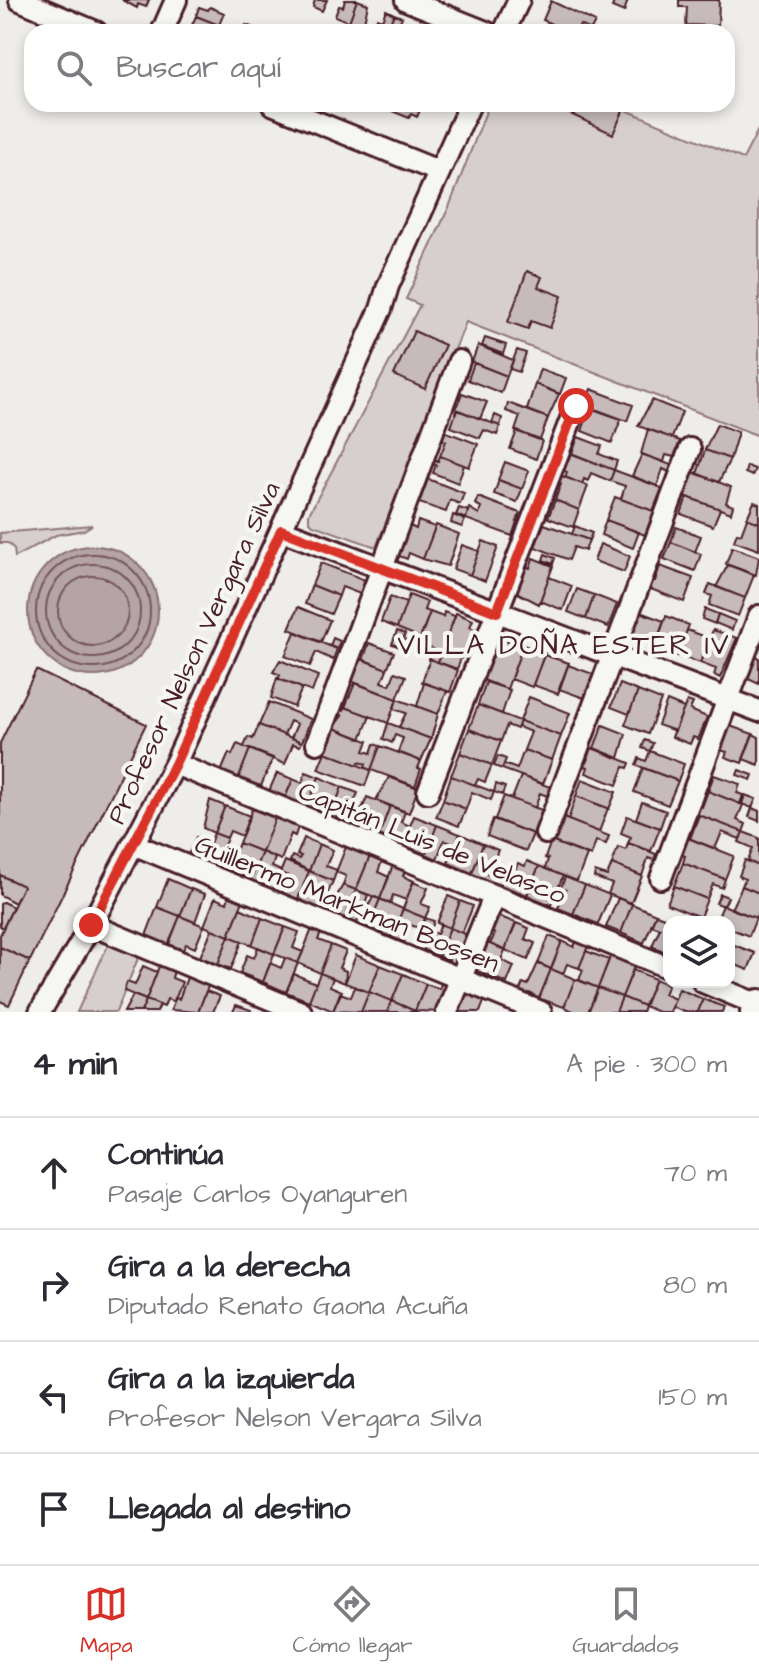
<!DOCTYPE html>
<html lang="es">
<head>
<meta charset="utf-8">
<style>
	:root { --surface:#fff; --page:#f7f7f7; --text:#2b2b33; --muted:#7c7c81; --line:#e1e1e2; --accent:#d93025 }
	body { margin:0; font-family:"Architects Daughter",sans-serif; background:var(--page); color:var(--text) }
	.controls { position:absolute; right:24px; bottom:24px; display:grid; overflow:hidden; border-radius:16px; box-shadow:0 4px 12px #0003 }
	.controls button { width:72px; height:72px; display:grid; place-items:center; padding:0; border:0; border-bottom:2px solid var(--line); background:var(--surface); color:var(--text); font:40px sans-serif }
	.stop { position:absolute; width:24px; height:24px; margin:-18px; border:6px solid #d93025; border-radius:50%; background:#fff }
	.stop.end { background:#d93025; border-color:#fff; box-shadow:0 2px 8px #0008 }
	.list { margin:0; padding:0; list-style:none }
	h2 { display:flex; justify-content:space-between; align-items:center; height:104px; margin:0; padding:0 32px; font-size:34px }
	h2 small { font-size:26px; font-weight:400; color:var(--muted) }
	.list li { display:grid; grid-template-columns:52px 1fr auto; gap:24px; align-items:center; box-sizing:border-box; height:112px; padding:0 32px; border-top:2px solid var(--line) }
	.list b { display:block; font-size:30px; white-space:nowrap }
	.list p { margin:0; font-size:26px; white-space:nowrap; color:var(--muted) }
	.list em { font-size:26px; font-style:normal; color:var(--muted) }
	.icon { flex:none; width:44px; height:44px; fill:none; stroke:currentColor; stroke-width:2; stroke-linecap:round; stroke-linejoin:round }
	.map { position:relative; flex:none; width:759px; height:1012px; overflow:hidden }
	.search { position:absolute; background:var(--surface); box-shadow:0 4px 12px #0003; left:24px; right:24px; top:24px; height:88px; display:flex; align-items:center; gap:20px; box-sizing:border-box; padding:0 28px; border-radius:24px; color:var(--muted); font-size:30px }
	.sheet { height:552px; background:var(--surface) }
	nav { display:flex; justify-content:space-around; align-items:center; box-sizing:border-box; height:112px; border-top:2px solid var(--line); background:var(--surface); font-size:22px; color:var(--muted) }
	nav a { display:grid; justify-items:center; gap:4px }
	nav .on { color:var(--accent) }
	.map>svg:first-child { display:block }
</style>
</head>
<body>
<div class="map">
<svg width="759" height="1012" viewBox="0 0 759 1012">
	<rect width="100%" height="100%" fill="#efedea"/>
	<filter id="ink" filterUnits="userSpaceOnUse"><feTurbulence type="fractalNoise" baseFrequency=".0125" numOctaves="2"/><feDisplacementMap in="SourceGraphic" scale="16" xChannelSelector="R" yChannelSelector="G"/><feConvolveMatrix kernelMatrix="1 2 1 2 8 2 1 2 1" color-interpolation-filters="sRGB"/></filter>
	<g filter="url(#ink)">
		<path fill="#d7cfce" stroke="#90777c" stroke-width="2" d="M 489,104 L 549,104 L 613,133 L 624,109 L 743,159 L 759,128 L 759,436 L 466,322 L 376,547 L 313,525 L 309,521 L 309,514 L 420,305 L 406,299 L 449,207 Z
			M 92,525 L 84,530 L 56,535 L 15,557 L 14,549 L 8,543 L 0,543 L 0,533 Z
			M 109,943 L 139,956 L 116,1012 L 77,1012 Z"/>
		<path fill="#b4a4a5" stroke="#8a6f74" stroke-width="2" d="M28 611a65 65 0 1 1 130 0a65 65 0 1 1-130 0Z"/>
		<g fill="none" stroke-linecap="round" stroke-linejoin="round">
			<path stroke="#74545c" stroke-width="2" d="M36 611a57 57 0 1 1 114 0a57 57 0 1 1-114 0Z
				M46 611a47 47 0 1 1 94 0a47 47 0 1 1-94 0Z
				M58 611a35 35 0 1 1 70 0a35 35 0 1 1-70 0Z"/>
		</g>
		<path fill="#c6babb" stroke="#4a1f2b" stroke-width="2" d="M 122,0 L 149,0 L 146,7 L 138,4 L 137,8 Z
			M 315,0 L 327,0 L 322,11 L 313,7 Z
			M 345,0 L 357,0 L 349,22 L 335,16 L 339,6 L 343,7 Z
			M 357,0 L 368,4 L 363,27 L 349,22 Z
			M 615,0 L 628,0 L 624,12 L 612,7 Z
			M 679,0 L 719,0 L 718,26 L 686,25 L 687,7 L 679,7 Z
			M 551,1 L 595,22 L 591,30 L 580,25 L 577,32 L 568,32 L 543,20 Z
			M 199,7 L 208,10 L 210,7 L 224,13 L 219,25 L 196,16 Z
			M 386,10 L 394,14 L 386,32 L 372,32 L 377,18 L 382,20 Z
			M 394,14 L 402,17 L 398,26 L 402,28 L 401,32 L 386,32 Z
			M 196,16 L 219,25 L 216,32 L 199,32 L 201,28 L 192,25 Z
			M 246,25 L 259,30 L 258,32 L 243,32 Z
			M 395,104 L 411,104 L 421,108 L 417,117 L 411,114 L 409,118 L 392,111 Z
			M 549,104 L 613,104 L 624,109 L 613,134 Z
			M 527,271 L 542,277 L 538,287 L 562,296 L 550,328 L 531,321 L 528,329 L 508,322 Z
			M 414,331 L 445,345 L 425,389 L 394,375 Z
			M 485,338 L 506,345 L 503,354 L 482,346 Z
			M 478,345 L 513,360 L 507,376 L 472,362 Z
			M 517,350 L 526,353 L 519,372 L 510,369 Z
			M 474,363 L 507,376 L 501,393 L 468,380 Z
			M 540,369 L 566,378 L 560,394 L 535,384 Z
			M 535,384 L 559,394 L 548,418 L 527,410 Z
			M 591,389 L 633,405 L 627,421 L 584,405 Z
			M 462,393 L 487,402 L 480,419 L 456,409 Z
			M 652,400 L 682,412 L 672,438 L 638,426 Z
			M 508,403 L 548,418 L 540,440 L 515,431 L 520,416 L 506,411 Z
			M 590,408 L 621,419 L 612,443 L 582,431 Z
			M 457,410 L 500,426 L 497,435 L 484,430 L 480,438 L 451,427 Z
			M 495,415 L 502,418 L 500,426 L 492,423 Z
			M 717,424 L 738,432 L 730,459 L 705,450 Z
			M 648,429 L 680,441 L 674,457 L 666,455 L 664,462 L 641,454 Z
			M 444,431 L 478,444 L 469,467 L 440,456 L 446,441 L 441,439 Z
			M 517,431 L 542,441 L 536,459 L 510,449 Z
			M 578,437 L 602,446 L 599,454 L 617,461 L 614,470 L 572,454 Z
			M 705,450 L 730,459 L 719,482 L 697,474 Z
			M 571,453 L 614,470 L 610,481 L 591,473 L 588,481 L 584,479 L 582,484 L 565,477 L 567,472 L 564,471 Z
			M 642,454 L 671,465 L 669,472 L 663,469 L 657,486 L 632,476 Z
			M 440,456 L 464,465 L 458,483 L 433,473 L 436,465 L 432,464 L 434,459 L 438,461 Z
			M 505,462 L 529,471 L 522,489 L 498,480 Z
			M 747,466 L 755,469 L 752,476 L 745,473 Z
			M 614,470 L 662,488 L 653,511 L 621,499 L 625,486 L 610,481 Z
			M 691,471 L 731,487 L 726,503 L 733,506 L 731,513 L 682,495 Z
			M 559,475 L 588,486 L 579,510 L 555,500 L 561,484 L 556,482 Z
			M 428,479 L 464,493 L 460,504 L 450,500 L 446,512 L 419,503 Z
			M 499,480 L 522,489 L 517,502 L 494,494 Z
			M 478,497 L 520,513 L 512,536 L 466,519 L 469,508 L 479,514 L 481,507 L 475,504 Z
			M 615,497 L 654,511 L 645,535 L 606,520 Z
			M 687,497 L 720,509 L 713,526 L 681,514 Z
			M 555,500 L 579,510 L 573,527 L 548,518 Z
			M 754,502 L 759,504 L 759,523 L 747,518 Z
			M 459,508 L 468,511 L 466,519 L 456,515 Z
			M 453,515 L 465,520 L 462,527 L 451,523 Z
			M 747,518 L 759,523 L 759,550 L 734,541 L 737,533 L 741,534 Z
			M 606,520 L 639,532 L 633,548 L 601,535 Z
			M 418,521 L 435,527 L 423,559 L 409,553 L 407,559 L 399,556 L 410,526 L 416,529 Z
			M 544,524 L 589,540 L 585,551 L 574,547 L 569,560 L 535,547 Z
			M 436,525 L 459,534 L 448,566 L 423,559 Z
			M 575,526 L 592,533 L 589,540 L 572,534 Z
			M 676,527 L 701,536 L 695,552 L 671,542 Z
			M 483,541 L 498,547 L 485,581 L 470,575 Z
			M 671,542 L 701,554 L 695,571 L 664,559 Z
			M 600,544 L 630,556 L 624,572 L 594,561 Z
			M 462,545 L 479,551 L 470,575 L 453,569 Z
			M 732,547 L 759,557 L 756,575 L 726,564 Z
			M 545,554 L 555,558 L 553,564 L 543,560 Z
			M 533,558 L 553,566 L 539,604 L 516,592 L 525,566 L 530,568 Z
			M 321,563 L 365,580 L 360,594 L 342,587 L 339,596 L 312,585 Z
			M 728,565 L 754,575 L 745,598 L 716,587 Z
			M 660,566 L 693,578 L 684,602 L 648,588 L 651,580 L 655,581 Z
			M 549,577 L 572,586 L 563,610 L 540,601 Z
			M 710,584 L 745,598 L 738,616 L 709,605 L 712,596 L 706,594 Z
			M 312,585 L 339,596 L 331,614 L 305,604 Z
			M 577,589 L 594,595 L 586,619 L 568,612 Z
			M 409,595 L 427,602 L 424,610 L 430,612 L 419,642 L 410,639 L 412,634 L 397,628 Z
			M 594,595 L 617,604 L 608,627 L 586,619 Z
			M 390,597 L 406,603 L 397,628 L 381,622 Z
			M 298,607 L 330,620 L 321,642 L 289,629 Z
			M 705,609 L 718,614 L 715,624 L 702,619 Z
			M 430,612 L 443,617 L 444,612 L 455,616 L 438,662 L 429,659 L 433,649 L 418,643 Z
			M 640,612 L 664,621 L 655,645 L 631,636 Z
			M 456,613 L 473,620 L 470,627 L 476,630 L 467,654 L 463,653 L 457,669 L 438,662 Z
			M 718,614 L 735,621 L 732,630 L 715,623 Z
			M 666,616 L 689,625 L 677,656 L 655,648 Z
			M 687,630 L 709,638 L 700,663 L 678,655 Z
			M 713,630 L 737,638 L 720,678 L 714,675 L 716,669 L 700,663 Z
			M 397,631 L 405,634 L 400,647 L 392,644 Z
			M 501,631 L 509,634 L 507,641 L 522,648 L 507,689 L 483,680 Z
			M 295,632 L 337,649 L 333,660 L 316,652 L 310,666 L 285,656 Z
			M 333,638 L 340,641 L 337,649 L 330,646 Z
			M 404,639 L 413,642 L 409,651 L 400,647 Z
			M 369,643 L 394,652 L 387,669 L 363,660 Z
			M 523,645 L 545,653 L 532,687 L 511,679 Z
			M 544,655 L 569,663 L 558,694 L 533,685 Z
			M 754,656 L 759,658 L 759,684 L 746,678 Z
			M 362,659 L 387,669 L 382,682 L 390,685 L 395,672 L 406,676 L 397,699 L 351,681 Z
			M 430,659 L 458,670 L 450,692 L 422,682 Z
			M 280,660 L 318,676 L 312,692 L 278,679 L 280,675 L 273,672 Z
			M 568,665 L 593,674 L 584,698 L 559,689 Z
			M 36,670 L 146,724 L 30,961 L 0,947 L 0,935 L 23,886 L 0,875 L 0,743 Z
			M 277,678 L 302,688 L 294,707 L 271,698 Z
			M 486,682 L 510,690 L 502,714 L 478,705 Z
			M 355,683 L 397,699 L 388,723 L 345,707 Z
			M 424,683 L 447,691 L 438,714 L 417,706 Z
			M 620,684 L 638,691 L 629,714 L 611,707 Z
			M 638,691 L 661,700 L 648,734 L 625,725 Z
			M 529,697 L 570,713 L 561,736 L 520,721 Z
			M 397,699 L 438,714 L 431,739 L 399,727 L 406,713 L 394,709 Z
			M 667,701 L 684,708 L 675,731 L 658,725 Z
			M 687,701 L 693,703 L 690,710 L 707,717 L 698,739 L 693,737 L 690,744 L 672,737 Z
			M 269,702 L 311,719 L 302,742 L 291,738 L 297,724 L 290,721 L 284,735 L 259,725 Z
			M 478,705 L 520,721 L 517,729 L 507,725 L 501,741 L 469,729 Z
			M 345,707 L 370,716 L 361,739 L 334,728 L 342,715 L 339,714 L 341,709 L 344,710 Z
			M 520,721 L 561,736 L 552,760 L 524,750 L 531,732 L 518,727 Z
			M 388,723 L 431,739 L 421,761 L 398,752 L 403,738 L 395,735 L 392,743 L 383,739 Z
			M 259,725 L 302,742 L 300,746 L 293,744 L 285,764 L 244,747 L 248,737 L 253,739 Z
			M 603,725 L 626,734 L 619,758 L 594,748 Z
			M 730,726 L 753,734 L 742,763 L 725,757 L 727,752 L 720,750 Z
			M 334,728 L 368,741 L 364,751 L 371,753 L 374,744 L 380,746 L 371,770 L 365,768 L 366,764 L 359,762 L 358,765 L 325,752 Z
			M 469,729 L 501,741 L 492,765 L 460,753 Z
			M 753,734 L 759,737 L 759,765 L 743,759 Z
			M 645,740 L 653,743 L 650,751 L 642,748 Z
			M 237,744 L 250,749 L 238,779 L 221,772 L 229,753 L 232,755 Z
			M 380,746 L 421,761 L 418,768 L 421,769 L 415,786 L 371,770 Z
			M 592,748 L 630,763 L 628,768 L 624,767 L 617,785 L 586,773 L 588,767 L 585,766 Z
			M 250,749 L 273,758 L 261,786 L 238,779 Z
			M 524,750 L 552,760 L 543,784 L 502,769 L 504,764 L 517,769 Z
			M 650,751 L 684,764 L 678,781 L 636,765 L 639,758 L 646,761 Z
			M 325,752 L 371,770 L 365,786 L 318,769 Z
			M 460,753 L 492,765 L 485,782 L 478,779 L 475,785 L 451,776 Z
			M 498,756 L 506,759 L 502,769 L 494,766 Z
			M 643,768 L 678,781 L 668,805 L 634,792 Z
			M 739,770 L 753,775 L 751,780 L 737,775 Z
			M 306,772 L 319,777 L 305,811 L 297,808 L 299,803 L 285,798 L 293,779 L 302,783 Z
			M 277,773 L 293,779 L 285,798 L 269,791 Z
			M 714,775 L 740,784 L 737,793 L 743,795 L 740,804 L 708,791 Z
			M 451,776 L 494,792 L 491,800 L 472,792 L 466,809 L 443,800 Z
			M 521,776 L 550,787 L 547,796 L 540,793 L 535,808 L 512,799 Z
			M 319,777 L 342,787 L 331,816 L 307,806 Z
			M 389,777 L 418,788 L 409,813 L 376,800 Z
			M 582,779 L 616,792 L 609,809 L 576,796 Z
			M 496,784 L 505,787 L 502,795 L 494,792 Z
			M 342,787 L 358,793 L 351,810 L 354,811 L 356,807 L 362,809 L 353,831 L 329,821 Z
			M 708,791 L 743,805 L 737,820 L 746,824 L 743,832 L 693,813 L 696,805 L 702,807 Z
			M 745,795 L 756,799 L 752,808 L 742,804 Z
			M 504,796 L 542,810 L 533,834 L 495,819 Z
			M 576,796 L 608,808 L 599,832 L 568,820 Z
			M 367,797 L 390,806 L 379,835 L 364,829 L 367,823 L 358,819 Z
			M 210,800 L 225,806 L 214,833 L 203,828 Z
			M 443,800 L 466,809 L 459,826 L 436,817 Z
			M 642,802 L 666,811 L 660,828 L 636,819 Z
			M 225,806 L 250,816 L 242,836 L 230,831 L 227,838 L 214,833 Z
			M 390,806 L 405,812 L 401,822 L 410,826 L 402,845 L 379,835 Z
			M 752,808 L 759,811 L 759,821 L 749,817 Z
			M 252,809 L 275,818 L 262,852 L 239,843 Z
			M 699,815 L 743,832 L 740,839 L 722,832 L 715,849 L 690,839 Z
			M 414,816 L 437,825 L 426,854 L 402,845 Z
			M 627,816 L 660,828 L 651,851 L 628,843 L 631,837 L 621,833 Z
			M 561,817 L 609,836 L 606,844 L 596,841 L 591,856 L 551,841 Z
			M 275,818 L 298,827 L 295,836 L 291,834 L 281,860 L 262,852 Z
			M 493,819 L 533,834 L 526,851 L 487,836 Z
			M 437,825 L 460,834 L 455,845 L 444,840 L 437,859 L 426,854 Z
			M 743,832 L 759,838 L 759,866 L 748,861 L 753,848 L 739,842 Z
			M 214,833 L 227,838 L 214,871 L 201,866 Z
			M 460,834 L 483,844 L 472,873 L 448,863 Z
			M 196,837 L 210,843 L 203,861 L 188,855 Z
			M 686,837 L 734,856 L 725,879 L 683,863 L 685,856 L 679,854 Z
			M 304,838 L 319,844 L 309,871 L 290,861 L 292,856 L 299,859 L 301,856 L 297,855 Z
			M 551,841 L 587,855 L 577,881 L 545,869 L 548,859 L 545,858 Z
			M 239,843 L 262,852 L 250,881 L 227,871 Z
			M 628,843 L 656,854 L 654,860 L 648,858 L 642,876 L 612,864 L 618,847 L 626,850 Z
			M 319,844 L 333,850 L 326,866 L 337,870 L 333,881 L 309,871 Z
			M 483,844 L 498,850 L 488,875 L 496,878 L 498,871 L 505,874 L 499,887 L 483,880 L 481,884 L 470,879 Z
			M 346,847 L 370,856 L 356,890 L 343,885 L 346,876 L 336,872 Z
			M 262,852 L 275,858 L 272,867 L 281,871 L 273,890 L 250,881 Z
			M 370,856 L 382,861 L 378,872 L 389,877 L 380,899 L 356,890 Z
			M 745,860 L 759,866 L 759,893 L 742,886 L 745,879 L 739,876 Z
			M 285,861 L 309,871 L 298,899 L 282,893 L 289,876 L 280,873 Z
			M 527,861 L 539,866 L 527,895 L 500,885 L 508,865 L 516,868 L 518,863 L 525,866 Z
			M 683,863 L 725,879 L 722,888 L 713,884 L 707,899 L 674,886 Z
			M 612,864 L 642,876 L 631,903 L 608,894 L 612,884 L 594,877 L 595,872 L 607,876 Z
			M 393,865 L 405,870 L 403,876 L 414,881 L 406,900 L 393,895 L 390,904 L 380,899 Z
			M 539,866 L 563,876 L 551,905 L 527,895 Z
			M 309,871 L 333,881 L 321,909 L 310,905 L 309,909 L 304,907 L 306,903 L 298,899 Z
			M 0,875 L 23,886 L 15,903 L 0,895 Z
			M 565,877 L 585,885 L 573,914 L 558,908 L 566,890 L 561,888 Z
			M 168,879 L 191,889 L 180,916 L 157,907 Z
			M 413,882 L 428,888 L 421,904 L 430,907 L 425,918 L 403,909 Z
			M 343,885 L 356,890 L 345,918 L 321,909 L 325,900 L 333,903 Z
			M 585,885 L 610,895 L 598,924 L 573,914 Z
			M 674,886 L 707,899 L 700,917 L 667,904 Z
			M 742,886 L 759,893 L 759,910 L 756,918 L 731,909 Z
			M 191,889 L 205,894 L 195,922 L 180,916 Z
			M 356,890 L 368,895 L 365,903 L 369,905 L 373,897 L 380,899 L 371,921 L 360,916 L 357,923 L 345,918 Z
			M 720,894 L 728,897 L 724,906 L 716,903 Z
			M 229,896 L 243,901 L 229,936 L 204,926 L 215,898 L 227,903 Z
			M 448,896 L 460,901 L 450,928 L 437,923 Z
			M 618,898 L 632,904 L 621,933 L 606,927 Z
			M 380,899 L 403,909 L 391,937 L 368,928 Z
			M 460,901 L 473,906 L 462,933 L 450,928 Z
			M 3,902 L 13,907 L 3,928 L 0,926 L 0,904 Z
			M 632,904 L 656,914 L 644,943 L 621,933 Z
			M 723,905 L 756,918 L 749,936 L 729,928 L 729,922 L 716,922 Z
			M 157,907 L 180,916 L 166,950 L 144,941 Z
			M 240,908 L 262,918 L 252,945 L 229,936 Z
			M 403,909 L 425,918 L 421,929 L 411,925 L 404,942 L 391,937 Z
			M 493,914 L 516,923 L 505,950 L 490,944 L 495,934 L 486,930 Z
			M 656,914 L 677,922 L 669,922 L 669,942 L 665,952 L 652,946 L 660,928 L 651,925 Z
			M 180,916 L 204,926 L 195,948 L 186,944 L 183,950 L 169,944 Z
			M 262,918 L 285,927 L 274,954 L 252,945 Z
			M 425,918 L 434,921 L 430,932 L 421,929 Z
			M 516,923 L 529,928 L 525,939 L 535,943 L 528,960 L 505,950 Z
			M 441,924 L 450,928 L 438,956 L 423,950 L 430,931 L 437,934 Z
			M 285,927 L 299,932 L 293,948 L 303,952 L 298,963 L 274,954 Z
			M 450,928 L 473,937 L 460,971 L 447,965 L 449,960 L 438,956 Z
			M 212,929 L 229,936 L 218,964 L 200,957 Z
			M 312,929 L 321,933 L 318,940 L 331,945 L 320,973 L 298,963 Z
			M 229,936 L 242,941 L 231,969 L 218,964 Z
			M 549,936 L 562,941 L 551,969 L 538,964 Z
			M 577,939 L 589,944 L 579,968 L 567,964 L 563,974 L 551,969 L 562,941 L 574,947 Z
			M 482,941 L 505,950 L 494,978 L 470,968 Z
			M 729,943 L 755,953 L 748,970 L 736,965 L 731,978 Z
			M 331,945 L 346,951 L 339,968 L 346,971 L 345,983 L 320,973 Z
			M 0,947 L 30,961 L 9,1005 L 0,1001 Z
			M 258,947 L 274,954 L 263,982 L 240,973 L 247,955 L 254,958 Z
			M 586,951 L 609,960 L 598,988 L 579,980 L 583,970 L 579,968 Z
			M 611,954 L 635,964 L 622,997 L 598,988 Z
			M 356,955 L 380,965 L 369,992 L 345,983 Z
			M 285,958 L 298,963 L 286,992 L 263,982 L 270,963 L 281,968 Z
			M 501,960 L 514,966 L 507,983 L 494,978 Z
			M 538,963 L 551,969 L 538,1001 L 533,999 L 534,995 L 529,993 L 527,996 L 519,992 L 523,983 L 528,985 Z
			M 160,964 L 174,970 L 172,978 L 182,982 L 174,1002 L 167,999 L 164,1007 L 146,1000 Z
			M 380,965 L 403,974 L 392,1001 L 369,992 Z
			M 143,966 L 157,972 L 146,1000 L 124,991 L 127,982 L 135,985 Z
			M 551,969 L 575,979 L 564,1007 L 544,1000 L 543,1003 L 538,1001 Z
			M 633,970 L 655,979 L 644,1006 L 622,997 Z
			M 320,973 L 333,978 L 330,986 L 342,991 L 333,1011 L 309,1001 Z
			M 294,974 L 316,983 L 309,1001 L 286,992 Z
			M 403,974 L 426,984 L 415,1011 L 392,1001 Z
			M 188,975 L 209,984 L 198,1012 L 171,1010 L 175,998 L 179,999 Z
			M 575,979 L 598,988 L 588,1012 L 575,1012 L 564,1007 Z
			M 655,979 L 668,985 L 664,994 L 675,999 L 670,1012 L 658,1012 L 644,1006 Z
			M 442,982 L 454,987 L 444,1012 L 415,1011 L 426,984 L 439,989 Z
			M 355,987 L 369,992 L 361,1012 L 333,1011 L 340,993 L 351,997 Z
			M 598,988 L 622,997 L 616,1012 L 588,1012 Z
			M 460,989 L 485,999 L 480,1012 L 451,1012 Z
			M 679,989 L 703,999 L 698,1012 L 684,1012 L 672,1007 Z
			M 206,991 L 220,996 L 213,1012 L 198,1012 Z
			M 369,992 L 392,1001 L 387,1012 L 361,1012 Z
			M 133,995 L 146,1000 L 141,1012 L 124,1012 Z
			M 622,997 L 644,1006 L 642,1012 L 616,1012 Z
			M 703,999 L 724,1007 L 722,1012 L 698,1012 Z
			M 146,1000 L 160,1005 L 157,1012 L 141,1012 Z
			M 392,1001 L 415,1011 L 415,1012 L 387,1012 Z
			M 236,1005 L 251,1010 L 250,1012 L 233,1012 Z"/>
		<g fill="none" stroke-linecap="round" stroke-linejoin="round">
			<g stroke="#4a1f2b" stroke-width="26">
				<path id="street" d="M 20,0 L 96,32
					M 406,0 L 486,32
					M 162,32 L 176,0
					M 504,32 L 519,0
					M 272,104 L 438,171
					M 281,530 L 759,711
					M 317,743 L 459,361
					M 175,764 L 669,968
					M 428,792 L 576,406
					M 546,833 L 690,449
					M 133,844 L 541,1012
					M 661,878 L 759,616
					M 91,925 L 301,1012
					M 703,982 L 759,1005
					M 40,1012 L 91,925 L 175,764 L 381,309 L 388,286 L 470,104
					M 447,1012 L 494,897"/>
			</g>
			<g stroke="#4a1f2b" stroke-width="36">
				<path id="secondary" d="M 756,1012 L 759,1005"/>
			</g>
			<use href="#street" stroke="#f6f6f2" stroke-width="20"/>
			<use href="#secondary" stroke="#f6f6f2" stroke-width="30"/>
		</g>
	</g>
	<g fill="none" stroke-linecap="round" stroke-linejoin="round" filter="url(#ink)">
		<path stroke="#d93025" stroke-width="10" d="M 91,925 L 175,764 L 281,530 L 497,612 L 576,406"/>
	</g>
	<g text-anchor="middle" dominant-baseline="central" stroke-width="8" stroke-linejoin="round" paint-order="stroke">
		<g font-size="26" fill="#4a1f2b" stroke="#f6f6f2">
			<text transform="translate(194 653) rotate(-65)">Profesor Nelson Vergara Silva</text>
			<text transform="translate(432 843) rotate(22)">Capitán Luis de Velasco</text>
			<text transform="translate(347 904) rotate(22)">Guillermo Markman Bossen</text>
		</g>
		<g font-size="28" letter-spacing="2" fill="#4a1f2b" stroke="#f6f6f2">
			<text x="564" y="645">VILLA DOÑA ESTER IV</text>
		</g>
	</g>
</svg>
<div class="controls">
<button><svg class="icon" aria-label="layers" viewBox="0 0 24 24"><path d="M12 4l9 5-9 5-9-5zM3 14l9 5 9-5"/></svg></button>
</div>
<div class="stop" style="left:576px;top:406px"></div>
<div class="stop end" style="left:91px;top:925px"></div>
<div class="search"><svg class="icon" aria-label="search" viewBox="0 0 24 24"><circle cx="10" cy="10" r="6"/><path d="M15 15l6 6"/></svg>Buscar aquí</div>
</div>
<section class="sheet">
<h2>4 min<small>A pie · 300 m</small></h2>
<ul class="list">
<li><svg class="icon" aria-label="ahead" viewBox="0 0 24 24"><path d="M12 20V5M6 11l6-6 6 6"/></svg><div><b>Continúa</b><p>Pasaje Carlos Oyanguren</p></div><em>70 m</em></li>
<li><svg class="icon" aria-label="right" viewBox="0 0 24 24"><path d="M7 20v-9h11M14 6l5 5-5 5"/></svg><div><b>Gira a la derecha</b><p>Diputado Renato Gaona Acuña</p></div><em>80 m</em></li>
<li><svg class="icon" aria-label="left" viewBox="0 0 24 24"><path d="M17 20v-9H6M10 6l-5 5 5 5"/></svg><div><b>Gira a la izquierda</b><p>Profesor Nelson Vergara Silva</p></div><em>150 m</em></li>
<li><svg class="icon" aria-label="arrive" viewBox="0 0 24 24"><path d="M6 21V4h12l-3 4 3 4H6"/></svg><div><b>Llegada al destino</b></div></li>
</ul>
</section>
<nav>
<a class="on"><svg class="icon" aria-label="map" viewBox="0 0 24 24"><path d="M3 6l6-2 6 2 6-2v14l-6 2-6-2-6 2zM9 4v14M15 6v14"/></svg>Mapa</a>
<a><svg class="icon" aria-label="directions" viewBox="0 0 24 24"><path d="M12 3l9 9-9 9-9-9zM9 14v-3h6M13 9l2 2-2 2"/></svg>Cómo llegar</a>
<a><svg class="icon" aria-label="saved" viewBox="0 0 24 24"><path d="M7 4h10v16l-5-4-5 4z"/></svg>Guardados</a>
</nav>
</body>
</html>
